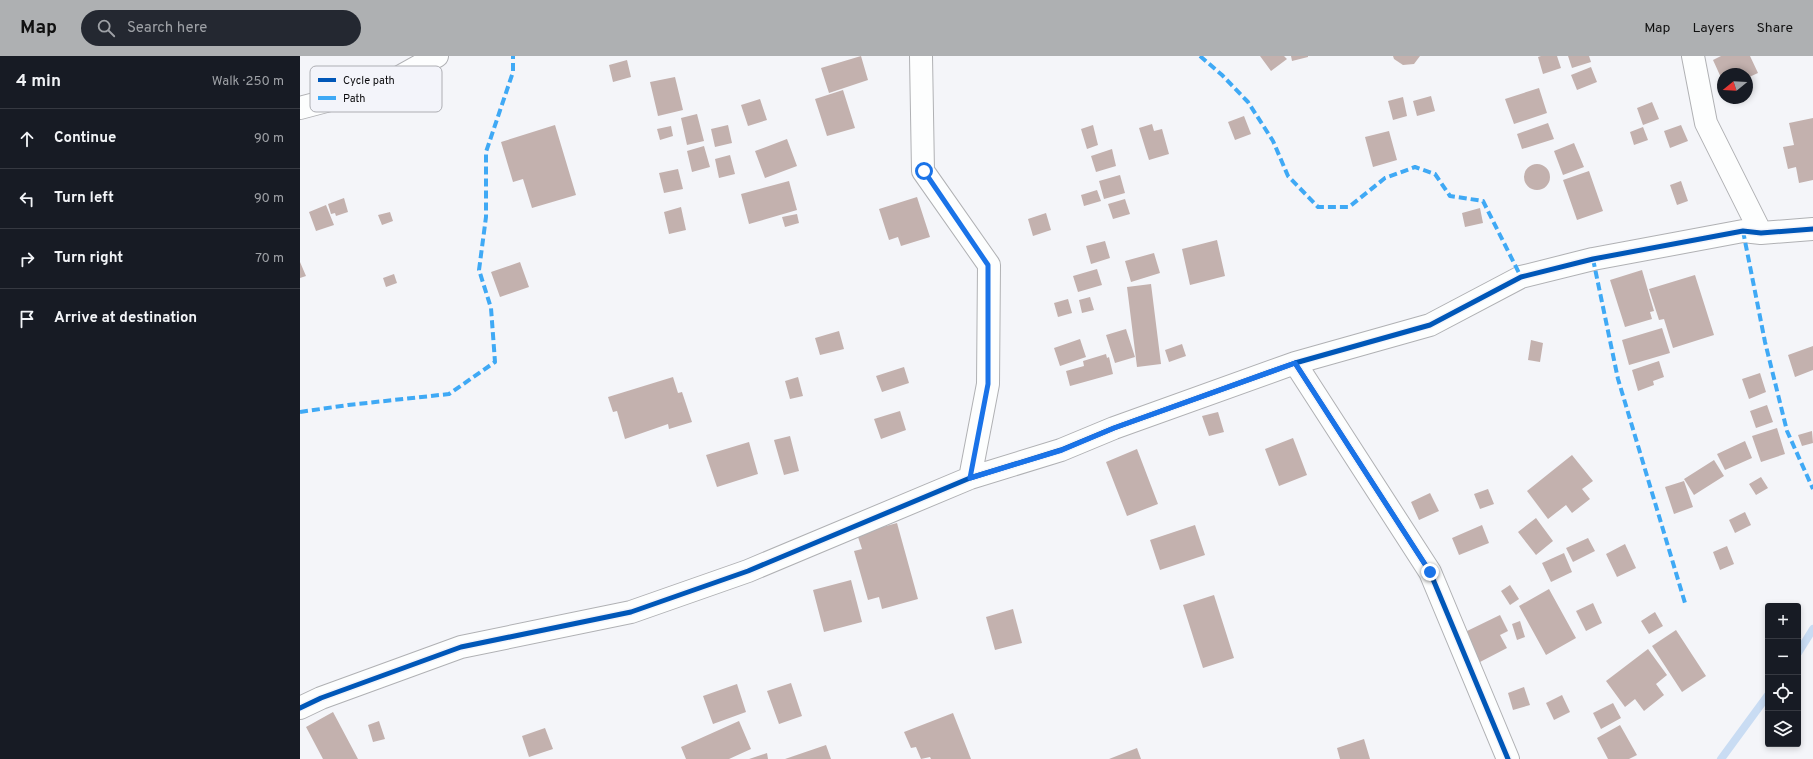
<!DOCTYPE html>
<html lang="en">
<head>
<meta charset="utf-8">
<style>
	:root { --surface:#171b24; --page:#242831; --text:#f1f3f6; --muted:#9ea1a6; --line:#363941; --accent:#aeb0b2 }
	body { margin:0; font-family:Overpass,sans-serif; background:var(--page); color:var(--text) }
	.controls { position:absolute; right:12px; bottom:12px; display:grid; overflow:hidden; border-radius:4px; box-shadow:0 2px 6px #0003 }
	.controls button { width:36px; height:36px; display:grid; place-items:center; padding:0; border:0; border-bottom:1px solid var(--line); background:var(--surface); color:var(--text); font:20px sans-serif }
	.compass { position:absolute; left:1417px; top:12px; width:36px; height:36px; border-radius:50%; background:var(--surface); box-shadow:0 2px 6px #0003; rotate:252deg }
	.stop { position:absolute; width:12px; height:12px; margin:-9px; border:3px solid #1a73e8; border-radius:50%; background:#fff }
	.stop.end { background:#1a73e8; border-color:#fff; box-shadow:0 1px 4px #0008 }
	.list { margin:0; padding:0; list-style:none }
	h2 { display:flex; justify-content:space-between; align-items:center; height:52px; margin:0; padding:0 16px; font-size:17px }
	h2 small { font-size:13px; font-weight:400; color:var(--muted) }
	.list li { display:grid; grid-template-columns:26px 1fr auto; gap:12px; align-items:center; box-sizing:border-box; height:60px; padding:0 16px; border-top:1px solid var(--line) }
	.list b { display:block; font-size:15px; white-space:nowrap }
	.list em { font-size:13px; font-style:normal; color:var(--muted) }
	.icon { flex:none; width:22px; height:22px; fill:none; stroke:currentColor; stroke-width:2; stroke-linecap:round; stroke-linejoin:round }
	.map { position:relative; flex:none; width:1513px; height:703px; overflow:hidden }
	header { display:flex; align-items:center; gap:24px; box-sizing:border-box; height:56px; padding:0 20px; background:var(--accent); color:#111 }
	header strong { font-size:19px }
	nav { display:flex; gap:22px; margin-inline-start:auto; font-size:14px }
	.search { width:280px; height:36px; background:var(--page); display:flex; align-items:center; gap:10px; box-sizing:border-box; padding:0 14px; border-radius:22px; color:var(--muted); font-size:15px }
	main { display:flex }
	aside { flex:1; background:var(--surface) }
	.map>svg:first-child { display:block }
</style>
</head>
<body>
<header>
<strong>Map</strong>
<div class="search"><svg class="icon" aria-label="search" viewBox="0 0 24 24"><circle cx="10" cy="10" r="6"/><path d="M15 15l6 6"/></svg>Search here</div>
<nav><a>Map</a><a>Layers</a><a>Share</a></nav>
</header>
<main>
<aside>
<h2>4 min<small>Walk · 250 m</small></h2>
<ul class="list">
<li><svg class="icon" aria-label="ahead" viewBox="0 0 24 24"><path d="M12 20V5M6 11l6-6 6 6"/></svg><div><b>Continue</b></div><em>90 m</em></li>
<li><svg class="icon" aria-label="left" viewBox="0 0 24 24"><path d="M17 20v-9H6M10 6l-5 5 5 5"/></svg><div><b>Turn left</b></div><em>90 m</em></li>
<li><svg class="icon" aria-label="right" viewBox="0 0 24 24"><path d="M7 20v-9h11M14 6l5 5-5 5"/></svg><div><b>Turn right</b></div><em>70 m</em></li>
<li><svg class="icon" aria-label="arrive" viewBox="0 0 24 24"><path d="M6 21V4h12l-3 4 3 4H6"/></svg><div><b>Arrive at destination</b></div></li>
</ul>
</aside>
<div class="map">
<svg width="1513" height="703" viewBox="0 0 1513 703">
	<rect width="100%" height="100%" fill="#f4f5f9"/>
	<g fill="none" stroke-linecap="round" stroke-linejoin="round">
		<path stroke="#c9dcf3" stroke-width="8" d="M 1498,597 L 1513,573
			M 1421,703 L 1468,639"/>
	</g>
	<path fill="#c3b1ae" d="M 561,0 L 568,24 L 529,37 L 521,12 Z
		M 960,0 L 984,0 L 987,3 L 971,15 Z
		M 991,0 L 1008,0 L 1008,1 L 992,5 Z
		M 1093,0 L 1120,0 L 1114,8 L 1103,9 L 1094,3 Z
		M 1241,0 L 1257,0 L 1261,12 L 1243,18 L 1238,1 Z
		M 1268,0 L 1289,0 L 1291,6 L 1272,12 Z
		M 1421,0 L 1450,0 L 1458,17 L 1447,22 L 1447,18 L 1423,18 L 1423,26 L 1413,4 Z
		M 327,4 L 331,21 L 313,26 L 309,9 Z
		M 1291,11 L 1297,26 L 1277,34 L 1271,19 Z
		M 375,21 L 383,54 L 358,60 L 350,26 Z
		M 1239,32 L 1247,57 L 1214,68 L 1205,43 Z
		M 543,34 L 555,72 L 527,80 L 515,43 Z
		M 1131,40 L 1135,55 L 1117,60 L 1113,45 Z
		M 1103,41 L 1107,60 L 1093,64 L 1088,45 Z
		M 460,43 L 467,64 L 448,70 L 441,49 Z
		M 1352,46 L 1359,63 L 1343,69 L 1337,52 Z
		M 397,58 L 404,85 L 387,89 L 381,62 Z
		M 944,60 L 951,78 L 935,84 L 928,66 Z
		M 1513,62 L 1513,124 L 1499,127 L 1496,111 L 1488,113 L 1483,91 L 1494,89 L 1489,67 Z
		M 1248,67 L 1254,83 L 1222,93 L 1217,78 Z
		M 852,68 L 854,75 L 862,73 L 869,98 L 849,104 L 839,72 Z
		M 255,69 L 276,139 L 232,152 L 223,123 L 213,126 L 201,86 Z
		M 428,69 L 432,87 L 415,91 L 411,73 Z
		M 793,69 L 798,89 L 787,93 L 781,73 Z
		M 1381,69 L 1388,85 L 1370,92 L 1364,75 Z
		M 371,70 L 373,80 L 360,84 L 357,73 Z
		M 1343,71 L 1348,84 L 1334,89 L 1330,76 Z
		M 1089,75 L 1097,104 L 1073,111 L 1065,81 Z
		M 487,83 L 497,110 L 465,122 L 455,95 Z
		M 1274,87 L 1284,111 L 1263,119 L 1254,95 Z
		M 404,90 L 410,111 L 392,116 L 387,95 Z
		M 812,93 L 816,110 L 796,116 L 791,100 Z
		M 430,99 L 435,118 L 419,122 L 415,103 Z
		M1224 121a13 13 0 1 1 26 0a13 13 0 1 1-26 0Z
		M 378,113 L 383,133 L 364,137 L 359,117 Z
		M 1289,115 L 1303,155 L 1277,164 L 1263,124 Z
		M 820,119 L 825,137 L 804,143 L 799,125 Z
		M 489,125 L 497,154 L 449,168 L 441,138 Z
		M 1381,125 L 1388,145 L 1377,149 L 1370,129 Z
		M 797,134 L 801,145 L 784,150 L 781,139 Z
		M 617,141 L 630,181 L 601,190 L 598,181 L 589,184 L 579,153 Z
		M 44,142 L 48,156 L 36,160 L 35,157 L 31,158 L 28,148 Z
		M 825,143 L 830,158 L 813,163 L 808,148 Z
		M 26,149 L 34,169 L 16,175 L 9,156 Z
		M 381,151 L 386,174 L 369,178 L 364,156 Z
		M 1180,152 L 1183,167 L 1165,171 L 1162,157 Z
		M 90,156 L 93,165 L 82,169 L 78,159 Z
		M 746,157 L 751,174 L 733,180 L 728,163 Z
		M 497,158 L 499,167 L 485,171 L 482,161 Z
		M 917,184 L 925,220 L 890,229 L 882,193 Z
		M 805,185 L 810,202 L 791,208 L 786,190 Z
		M 854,197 L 860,217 L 831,226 L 825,205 Z
		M 0,206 L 6,220 L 0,222 Z
		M 220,206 L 229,231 L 200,241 L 191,216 Z
		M 797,213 L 802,229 L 778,236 L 773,220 Z
		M 1342,214 L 1354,255 L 1350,256 L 1352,263 L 1325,271 L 1310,224 Z
		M 94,218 L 97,227 L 86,231 L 83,222 Z
		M 1395,219 L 1414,279 L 1373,292 L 1364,263 L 1359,264 L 1349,233 Z
		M 851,228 L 861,308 L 837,311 L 827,231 Z
		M 790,241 L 794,254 L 782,257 L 779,244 Z
		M 768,243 L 772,257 L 758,261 L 754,247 Z
		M 1362,272 L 1370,297 L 1329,309 L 1322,284 Z
		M 826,273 L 835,301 L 815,307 L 806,279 Z
		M 539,275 L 544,293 L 520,299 L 515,282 Z
		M 780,283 L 786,301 L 760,310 L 754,292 Z
		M 1231,284 L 1243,287 L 1240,306 L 1228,304 Z
		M 882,288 L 886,300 L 869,306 L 865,294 Z
		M 1513,290 L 1513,314 L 1495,321 L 1488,299 Z
		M 806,298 L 807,302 L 809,301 L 813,318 L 770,330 L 766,315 L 784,310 L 783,305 Z
		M 1359,305 L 1364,321 L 1353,325 L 1354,329 L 1338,335 L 1332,314 Z
		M 604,311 L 609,327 L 582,336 L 576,320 Z
		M 1460,317 L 1466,336 L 1449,343 L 1442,323 Z
		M 373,321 L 378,337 L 382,336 L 392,366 L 369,373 L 368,368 L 325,383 L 317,355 L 313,356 L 308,341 Z
		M 498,321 L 503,340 L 490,343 L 485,325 Z
		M 1467,349 L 1473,366 L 1456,372 L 1450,355 Z
		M 600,355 L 606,374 L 581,383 L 574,363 Z
		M 918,356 L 924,376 L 909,380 L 902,360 Z
		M 1477,372 L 1485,398 L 1461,406 L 1452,380 Z
		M 1512,375 L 1513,387 L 1502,390 L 1498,379 Z
		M 490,380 L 499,415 L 484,419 L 474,384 Z
		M 993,382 L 1007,419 L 979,430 L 965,393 Z
		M 1445,385 L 1452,402 L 1425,414 L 1417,398 Z
		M 449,386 L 458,418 L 417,431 L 406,399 Z
		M 837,393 L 858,448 L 827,460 L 806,406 Z
		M 1272,399 L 1293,425 L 1282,433 L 1290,443 L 1272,457 L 1266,449 L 1248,463 L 1227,435 Z
		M 1414,404 L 1424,420 L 1394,439 L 1384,423 Z
		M 1461,421 L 1468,432 L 1456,439 L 1449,428 Z
		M 1384,425 L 1393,451 L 1374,458 L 1365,431 Z
		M 1188,433 L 1194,448 L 1180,453 L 1174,438 Z
		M 1130,437 L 1139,455 L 1119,464 L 1111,446 Z
		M 1445,456 L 1451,469 L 1435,477 L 1429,464 Z
		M 1236,462 L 1253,485 L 1236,499 L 1218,476 Z
		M 597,467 L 618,543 L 582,553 L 579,541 L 568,544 L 554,495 L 562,493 L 557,478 Z
		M 895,469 L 905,499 L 860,514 L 850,484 Z
		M 1182,469 L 1189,487 L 1159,499 L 1152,482 Z
		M 1288,482 L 1295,495 L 1273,506 L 1266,492 Z
		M 1325,488 L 1336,512 L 1317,521 L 1306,498 Z
		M 1427,490 L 1434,508 L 1420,514 L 1413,496 Z
		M 1264,497 L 1272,516 L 1251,526 L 1242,507 Z
		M 551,524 L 562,566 L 524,576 L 513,534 Z
		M 1210,529 L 1219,543 L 1210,549 L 1201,535 Z
		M 1249,533 L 1276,582 L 1246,599 L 1219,550 Z
		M 914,539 L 934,602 L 903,612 L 883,549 Z
		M 1293,547 L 1302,567 L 1286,575 L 1276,555 Z
		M 713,553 L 722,587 L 695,594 L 686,561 Z
		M 1355,556 L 1363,570 L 1349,578 L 1341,565 Z
		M 1200,559 L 1208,575 L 1200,579 L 1207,592 L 1180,606 L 1165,576 Z
		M 1220,565 L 1225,581 L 1217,584 L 1212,568 Z
		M 1376,574 L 1406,620 L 1382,636 L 1352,590 Z
		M 1348,593 L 1367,619 L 1356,628 L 1364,639 L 1344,655 L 1335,643 L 1325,651 L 1306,625 Z
		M 491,627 L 502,660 L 479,668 L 467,635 Z
		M 437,628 L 446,656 L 413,668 L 403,640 Z
		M 1224,631 L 1230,649 L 1213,654 L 1208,637 Z
		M 1262,639 L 1270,656 L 1254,664 L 1246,647 Z
		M 1313,647 L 1321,662 L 1301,673 L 1293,657 Z
		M 33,656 L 58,703 L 23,703 L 6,671 Z
		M 653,657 L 671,703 L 631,703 L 630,701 L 621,703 L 616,691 L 611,692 L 604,676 Z
		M 79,665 L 85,683 L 73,686 L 68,669 Z
		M 439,665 L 451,693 L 429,703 L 386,703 L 381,691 Z
		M 1320,669 L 1337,699 L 1329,703 L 1308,703 L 1297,682 Z
		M 245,672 L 253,693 L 229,701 L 222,680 Z
		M 1064,683 L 1070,703 L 1040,703 L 1037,692 Z
		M 526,689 L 531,703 L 485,703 Z
		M 837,692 L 841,703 L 809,703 Z
		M 467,697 L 468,703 L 449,703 Z"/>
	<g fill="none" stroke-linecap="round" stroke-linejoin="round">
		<g stroke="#b0b1b4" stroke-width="24">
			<path id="minor" d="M 621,0 L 623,115 L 689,209 L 688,328 L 670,422
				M 1393,0 L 1406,67 L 1461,177
				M 0,52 L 83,30 L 137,0
				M 995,307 L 1130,516 L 1208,703
				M 0,652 L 21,642 L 161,591 L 331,556 L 448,515 L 670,422 L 761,394 L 814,372 L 995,307 L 1130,269 L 1221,221 L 1293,203 L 1443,175 L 1461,177 L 1513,173"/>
		</g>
		<use href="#minor" stroke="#fdfefe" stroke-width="22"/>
		<path stroke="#3fa9f5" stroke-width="4" stroke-dasharray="8 4" stroke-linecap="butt" d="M 900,0 L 922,19 L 948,46 L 973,85 L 988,120 L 1018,151 L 1049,151 L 1085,122 L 1115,111 L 1135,118 L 1150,140 L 1183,145 L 1221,221
			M 1443,175 L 1465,286 L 1487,375 L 1513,433
			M 1293,203 L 1318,323 L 1385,547
			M 0,356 L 48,349 L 149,338 L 195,306 L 191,252 L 179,214 L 186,161 L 186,96 L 213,16 L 213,0"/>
		<g stroke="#f3f4fa" stroke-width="8">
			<path id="cycleway" d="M 995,307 L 1130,516 L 1208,703
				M 0,652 L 21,642 L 161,591 L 331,556 L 448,515 L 670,422 L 761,394 L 814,372 L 995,307 L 1130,269 L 1221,221 L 1293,203 L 1443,175 L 1461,177 L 1513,173"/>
		</g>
		<use href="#cycleway" stroke="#0057b8" stroke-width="5"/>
	</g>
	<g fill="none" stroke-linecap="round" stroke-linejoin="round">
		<path stroke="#1a73e8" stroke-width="5" d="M 624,115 L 688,209 L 688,328 L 670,422 L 762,394 L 814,372 L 995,307 L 1130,516"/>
	</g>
	<rect x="10" y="10" width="132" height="46" rx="6" fill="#f3f4fa" stroke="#adaeb3" stroke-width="1"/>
	<rect x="18" y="22" width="18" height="4" fill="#0057b8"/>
	<rect x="18" y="40" width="18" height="4" fill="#3fa9f5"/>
	<g font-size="11" fill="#0b0b0d">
		<text x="43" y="28">Cycle path</text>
		<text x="43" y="46">Path</text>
	</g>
</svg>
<div class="controls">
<button>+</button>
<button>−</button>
<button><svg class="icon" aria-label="locate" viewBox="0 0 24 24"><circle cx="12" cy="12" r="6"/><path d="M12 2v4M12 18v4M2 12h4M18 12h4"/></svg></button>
<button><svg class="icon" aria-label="layers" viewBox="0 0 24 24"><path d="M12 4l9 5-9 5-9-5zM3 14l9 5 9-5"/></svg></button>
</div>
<svg class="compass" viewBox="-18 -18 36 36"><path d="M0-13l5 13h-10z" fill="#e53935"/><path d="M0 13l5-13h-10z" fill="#9ea1a6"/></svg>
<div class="stop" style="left:624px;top:115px"></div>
<div class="stop end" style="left:1130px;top:516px"></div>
</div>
</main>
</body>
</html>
